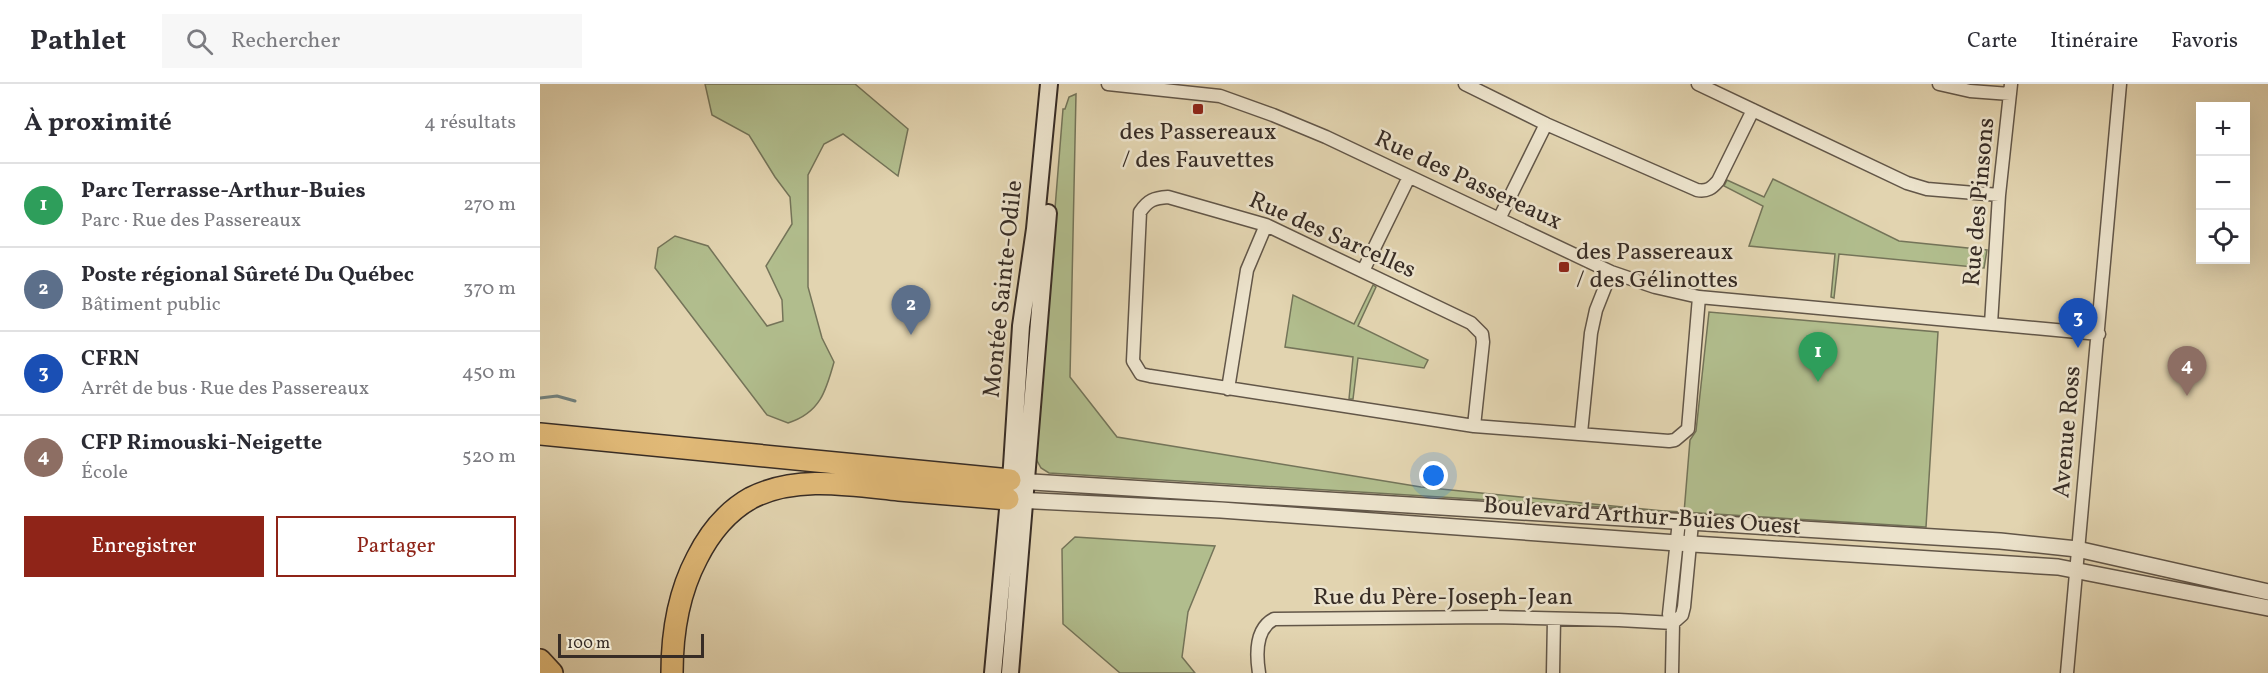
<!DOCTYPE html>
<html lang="fr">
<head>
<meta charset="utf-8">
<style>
	:root { --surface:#fff; --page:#f7f7f7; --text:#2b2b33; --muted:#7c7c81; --line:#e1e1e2; --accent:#8f2418 }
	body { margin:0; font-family:Vollkorn,serif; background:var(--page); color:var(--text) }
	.controls { position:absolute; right:18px; top:18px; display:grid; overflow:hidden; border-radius:0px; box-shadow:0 6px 24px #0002 }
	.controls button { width:54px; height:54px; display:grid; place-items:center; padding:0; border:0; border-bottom:2px solid var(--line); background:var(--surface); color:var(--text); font:30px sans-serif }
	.scale { position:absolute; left:18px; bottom:15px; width:146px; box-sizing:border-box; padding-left:6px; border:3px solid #372c25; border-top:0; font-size:16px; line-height:21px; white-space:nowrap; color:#372c25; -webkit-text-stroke:4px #ece3cc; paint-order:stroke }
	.you { position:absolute; left:894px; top:392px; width:21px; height:21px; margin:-15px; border:4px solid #fff; border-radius:50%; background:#1a73e8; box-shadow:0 0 0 9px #1a73e833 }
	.badge { display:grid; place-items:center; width:39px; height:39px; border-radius:50%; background:var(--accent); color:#fff; font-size:20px; font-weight:700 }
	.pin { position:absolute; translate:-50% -50px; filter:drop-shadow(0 2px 3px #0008) }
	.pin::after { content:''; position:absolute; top:32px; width:21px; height:18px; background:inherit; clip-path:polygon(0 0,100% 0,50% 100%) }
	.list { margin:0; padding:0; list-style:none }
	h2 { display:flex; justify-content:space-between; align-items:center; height:78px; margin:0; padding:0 24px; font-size:26px }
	h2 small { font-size:20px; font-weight:400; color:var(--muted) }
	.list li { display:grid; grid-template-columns:39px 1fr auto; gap:18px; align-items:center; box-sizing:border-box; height:84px; padding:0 24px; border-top:2px solid var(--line) }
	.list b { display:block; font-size:22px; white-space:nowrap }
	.list p { margin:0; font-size:20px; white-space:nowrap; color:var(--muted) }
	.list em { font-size:20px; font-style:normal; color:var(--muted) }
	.actions { display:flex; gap:12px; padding:18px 24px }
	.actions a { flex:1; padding:14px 0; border:2px solid var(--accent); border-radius:0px; text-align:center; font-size:21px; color:var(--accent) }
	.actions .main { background:var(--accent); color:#fff }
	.icon { flex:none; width:33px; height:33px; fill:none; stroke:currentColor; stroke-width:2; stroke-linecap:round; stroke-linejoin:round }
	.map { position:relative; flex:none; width:1728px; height:589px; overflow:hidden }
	header { display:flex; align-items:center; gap:36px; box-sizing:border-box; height:84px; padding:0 30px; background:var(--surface); border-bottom:2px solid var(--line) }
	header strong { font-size:28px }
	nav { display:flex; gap:33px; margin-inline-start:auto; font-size:21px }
	.search { width:420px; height:54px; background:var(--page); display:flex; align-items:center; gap:15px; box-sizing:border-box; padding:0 21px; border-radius:0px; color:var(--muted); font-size:22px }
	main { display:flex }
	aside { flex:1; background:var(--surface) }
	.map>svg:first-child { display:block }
</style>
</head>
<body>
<header>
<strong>Pathlet</strong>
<div class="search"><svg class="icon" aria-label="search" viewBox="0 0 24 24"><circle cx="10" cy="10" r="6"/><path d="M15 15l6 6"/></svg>Rechercher</div>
<nav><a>Carte</a><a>Itinéraire</a><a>Favoris</a></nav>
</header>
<main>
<aside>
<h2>À proximité<small>4 résultats</small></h2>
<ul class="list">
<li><span class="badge" style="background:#2e9e5b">1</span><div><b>Parc Terrasse-Arthur-Buies</b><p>Parc · Rue des Passereaux</p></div><em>270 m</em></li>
<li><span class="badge" style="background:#5c6f8a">2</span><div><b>Poste régional Sûreté Du Québec</b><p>Bâtiment public</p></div><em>370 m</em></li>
<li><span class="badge" style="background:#1a4fb4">3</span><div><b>CFRN</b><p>Arrêt de bus · Rue des Passereaux</p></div><em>450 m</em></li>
<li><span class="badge" style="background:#8d6e63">4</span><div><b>CFP Rimouski-Neigette</b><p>École</p></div><em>520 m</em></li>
</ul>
<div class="actions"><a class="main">Enregistrer</a><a>Partager</a></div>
</aside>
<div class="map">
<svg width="1728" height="589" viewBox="0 0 1728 589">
	<rect width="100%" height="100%" fill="#e2d4b0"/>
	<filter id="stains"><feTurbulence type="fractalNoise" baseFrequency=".00333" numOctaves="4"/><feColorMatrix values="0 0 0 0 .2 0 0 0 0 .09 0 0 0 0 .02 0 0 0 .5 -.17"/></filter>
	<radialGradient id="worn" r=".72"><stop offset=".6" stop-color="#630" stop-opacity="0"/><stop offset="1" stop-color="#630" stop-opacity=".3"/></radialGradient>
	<path fill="#b1bd8d" stroke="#747459" stroke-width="1.5" d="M 165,0 L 315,0 L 368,45 L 358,92 L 303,50 L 284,60 L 268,91 L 268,203 L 282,254 L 294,278 C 286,307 280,329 248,339 L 227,331 L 115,184 L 118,164 L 135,152 L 168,162 L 227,242 L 243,237 L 242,216 L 226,182 L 252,140 L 250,113 L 235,93 L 209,51 L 172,31 Z
		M 536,10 L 530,293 L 577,353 L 881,403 L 1144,429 L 1150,356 L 1156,347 L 1169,228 L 1398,248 L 1386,443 L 509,389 L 501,384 L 495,373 L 523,25 L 525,25 L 529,13 Z
		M 1233,95 L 1359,157 L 1447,166 L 1444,184 L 1299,170 L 1294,214 L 1291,213 L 1295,170 L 1209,162 L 1223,122 L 1184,102 L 1187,96 L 1224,113 Z
		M 833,201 L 836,203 L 818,242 L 888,276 L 884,284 L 818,274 L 813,315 L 809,315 L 813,273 L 745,263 L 753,211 L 814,240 Z
		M 535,453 L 675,462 L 648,528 L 642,573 L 655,589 L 580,589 L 523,540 L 522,465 Z"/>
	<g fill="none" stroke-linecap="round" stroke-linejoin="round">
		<path stroke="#717f7b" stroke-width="3" d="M 0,314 L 17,312 L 35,317"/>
		<g stroke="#625648" stroke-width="15">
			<path id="minor" d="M 568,0 L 680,12 L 733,31 L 786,53 L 1071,188 L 1115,203 L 1159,213 L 1559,250
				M 925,0 L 1006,40 L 1157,106 C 1167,108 1172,104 1178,97 L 1213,26
				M 1158,0 L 1367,99 L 1387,105 L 1459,111
				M 1399,0 L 1430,7 L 1470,10
				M 959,135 L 1006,40
				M 823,187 L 869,93
				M 1451,240 L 1459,111 L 1471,0
				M 688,305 L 707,186 L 726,141
				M 934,342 L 943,258 L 942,250 L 931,239 L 726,141 L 628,113 C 614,114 608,116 600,128 L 593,277 L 601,290 L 610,292 L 934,342 L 1129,357 L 1135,356 L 1148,345 L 1159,213
				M 1041,349 L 1051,249 L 1056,226 L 1071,188
				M 1133,539 L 1142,531 L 1144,523 L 1152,439
				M 719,589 C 716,570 715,545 734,535 L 953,533 L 1079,536 L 1133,539
				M 1013,589 L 1014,535
				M 1132,589 L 1133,539 L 1129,530 L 1139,437
				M 1527,589 L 1580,0"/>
		</g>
		<g stroke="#625648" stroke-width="18">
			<path id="tertiary" d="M 475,397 L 1460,457 L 1537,465 L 1728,508
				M 474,416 L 681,426 L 1137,459 L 1518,483 L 1728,524"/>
		</g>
		<g stroke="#372c25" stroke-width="20">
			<path id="secondary" d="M 453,589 L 472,382 L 481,242 L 495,145 L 509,0
				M 470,589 L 508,129"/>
		</g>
		<g stroke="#372c25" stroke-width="24">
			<path id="motorway" d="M 0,350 L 470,396
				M 0,576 L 12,589
				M 132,589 C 132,549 138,510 157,474 C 169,450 186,428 211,414 C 256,391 311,401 359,406 C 396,409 432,412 468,415"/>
		</g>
		<use href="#minor" stroke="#ece3cc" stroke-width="12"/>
		<use href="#tertiary" stroke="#ece3cc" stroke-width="15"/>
		<use href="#secondary" stroke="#ece3cc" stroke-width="16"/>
		<use href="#motorway" stroke="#e1ba78" stroke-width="21"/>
	</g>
	<g fill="#8f2418" stroke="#ece3cc" stroke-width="2">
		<rect x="652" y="19" width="12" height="12" rx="3"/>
		<rect x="1018" y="177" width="12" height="12" rx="3"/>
	</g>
	<g text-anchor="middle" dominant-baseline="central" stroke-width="5" stroke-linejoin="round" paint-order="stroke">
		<g font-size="24" fill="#372c25" stroke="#ece3cc">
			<text x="658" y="49">des Passereaux<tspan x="658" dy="28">/ des Fauvettes</tspan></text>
			<text x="1036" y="169" text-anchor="start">des Passereaux<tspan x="1036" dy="28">/ des Gélinottes</tspan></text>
		</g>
		<g font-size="24" fill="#372c25" stroke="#ece3cc">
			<text transform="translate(928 97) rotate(25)">Rue des Passereaux</text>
			<text transform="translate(1440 118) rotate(-85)">Rue des Pinsons</text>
			<text transform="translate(792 152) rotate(24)">Rue des Sarcelles</text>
			<text transform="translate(464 205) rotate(-84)">Montée Sainte-Odile</text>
			<text transform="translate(1528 348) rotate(-85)">Avenue Ross</text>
			<text transform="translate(1102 433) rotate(4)">Boulevard Arthur-Buies Ouest</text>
			<text x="903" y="514">Rue du Père-Joseph-Jean</text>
		</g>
	</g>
	<rect width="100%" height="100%" filter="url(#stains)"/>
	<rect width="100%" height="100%" fill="url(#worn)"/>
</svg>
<div class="controls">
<button>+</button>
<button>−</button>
<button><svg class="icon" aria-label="locate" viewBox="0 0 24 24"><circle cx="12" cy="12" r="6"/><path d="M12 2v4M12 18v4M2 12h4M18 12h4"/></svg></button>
</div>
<div class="scale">100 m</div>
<div class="you"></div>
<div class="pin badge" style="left:1278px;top:298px;background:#2e9e5b">1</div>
<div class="pin badge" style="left:371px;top:251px;background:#5c6f8a">2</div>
<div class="pin badge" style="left:1538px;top:264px;background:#1a4fb4">3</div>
<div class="pin badge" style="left:1647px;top:312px;background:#8d6e63">4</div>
</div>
</main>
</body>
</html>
